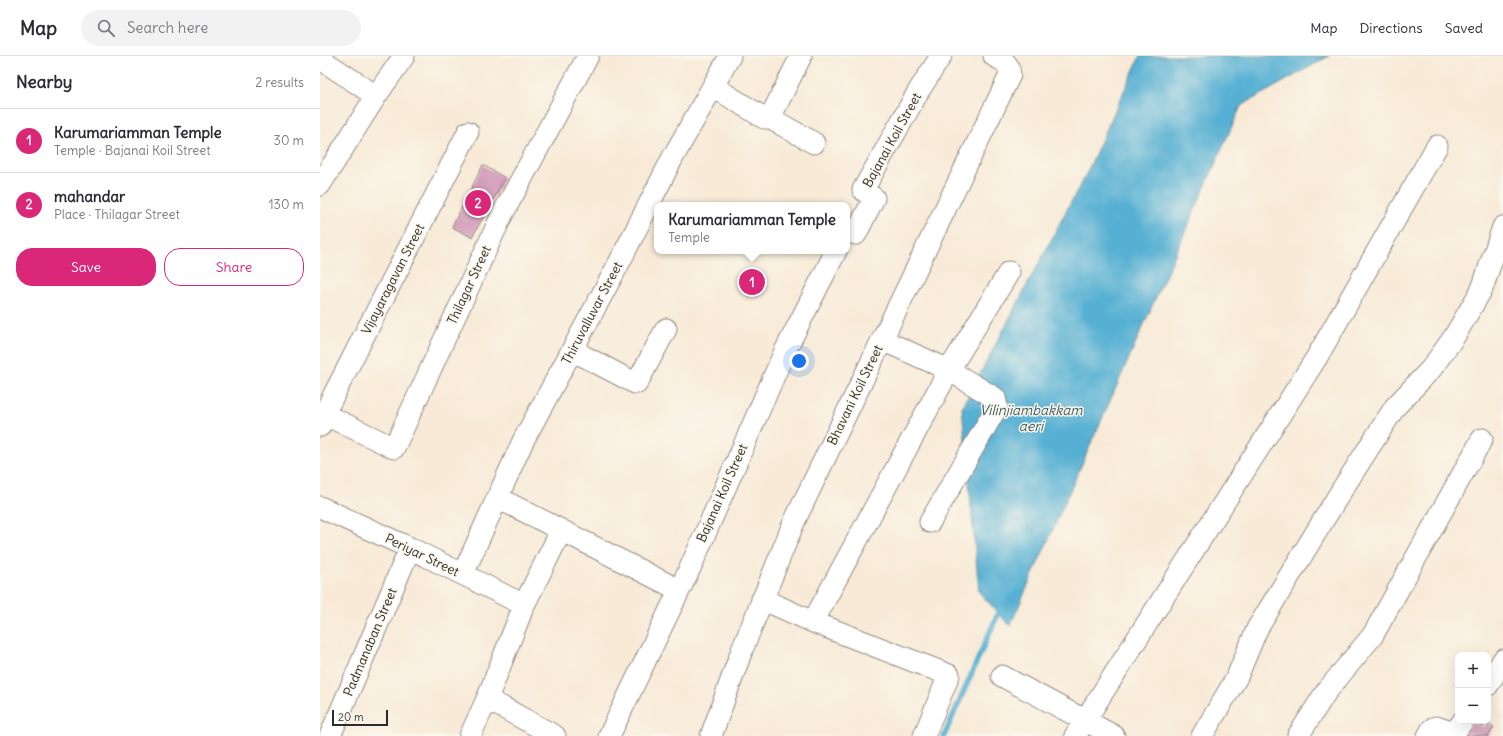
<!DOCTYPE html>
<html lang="en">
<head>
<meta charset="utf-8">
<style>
	:root { --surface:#fff; --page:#f2f2f3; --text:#2b2b33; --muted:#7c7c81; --line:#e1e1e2; --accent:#db2777 }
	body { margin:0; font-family:Delius,sans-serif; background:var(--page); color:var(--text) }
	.controls { position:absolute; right:12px; bottom:12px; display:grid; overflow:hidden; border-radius:8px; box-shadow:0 4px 16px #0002 }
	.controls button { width:36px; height:36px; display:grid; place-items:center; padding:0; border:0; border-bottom:1px solid var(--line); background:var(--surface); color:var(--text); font:20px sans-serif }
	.scale { position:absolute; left:12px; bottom:10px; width:56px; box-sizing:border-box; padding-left:4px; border:2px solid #2b2b2b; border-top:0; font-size:11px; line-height:14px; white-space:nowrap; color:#2b2b2b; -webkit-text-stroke:3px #fbf7ec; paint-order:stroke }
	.you { position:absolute; left:479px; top:305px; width:14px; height:14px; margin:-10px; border:3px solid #fff; border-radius:50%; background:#1a73e8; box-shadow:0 0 0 6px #1a73e833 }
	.badge { display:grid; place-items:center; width:26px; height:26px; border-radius:50%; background:var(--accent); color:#fff; font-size:13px; font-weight:700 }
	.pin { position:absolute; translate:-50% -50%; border:2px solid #fff; box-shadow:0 1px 4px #0006 }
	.popup { position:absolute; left:334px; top:146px; width:196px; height:52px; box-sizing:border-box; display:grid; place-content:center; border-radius:8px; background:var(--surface); filter:drop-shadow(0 1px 3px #0005); font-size:13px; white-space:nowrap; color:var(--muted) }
	.popup b { font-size:15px; color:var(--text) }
	.popup::after { content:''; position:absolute; left:50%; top:100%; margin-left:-8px; border:8px solid transparent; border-top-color:var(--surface) }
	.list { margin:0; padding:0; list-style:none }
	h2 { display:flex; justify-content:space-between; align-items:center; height:52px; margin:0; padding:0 16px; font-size:17px }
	h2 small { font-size:13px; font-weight:400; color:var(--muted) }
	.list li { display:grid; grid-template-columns:26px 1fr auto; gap:12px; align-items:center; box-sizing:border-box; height:64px; padding:0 16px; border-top:1px solid var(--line) }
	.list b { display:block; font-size:15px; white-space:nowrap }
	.list p { margin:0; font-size:13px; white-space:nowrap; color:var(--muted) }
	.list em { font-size:13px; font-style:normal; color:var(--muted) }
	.actions { display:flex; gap:8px; padding:12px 16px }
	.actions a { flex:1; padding:9px 0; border:1px solid var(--accent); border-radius:16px; text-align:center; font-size:14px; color:var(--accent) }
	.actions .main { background:var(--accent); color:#fff }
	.icon { flex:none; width:22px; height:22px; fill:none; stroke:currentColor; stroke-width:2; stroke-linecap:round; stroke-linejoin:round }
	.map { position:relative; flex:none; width:1183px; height:680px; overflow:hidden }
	header { display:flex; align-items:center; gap:24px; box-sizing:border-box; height:56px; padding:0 20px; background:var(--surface); border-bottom:1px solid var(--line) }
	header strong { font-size:19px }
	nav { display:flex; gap:22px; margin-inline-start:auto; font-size:14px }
	.search { width:280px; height:36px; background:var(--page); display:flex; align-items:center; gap:10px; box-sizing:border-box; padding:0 14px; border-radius:22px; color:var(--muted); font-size:15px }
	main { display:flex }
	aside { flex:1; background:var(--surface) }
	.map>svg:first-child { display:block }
</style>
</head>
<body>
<header>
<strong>Map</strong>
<div class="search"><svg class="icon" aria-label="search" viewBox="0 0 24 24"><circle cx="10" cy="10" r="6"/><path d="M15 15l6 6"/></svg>Search here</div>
<nav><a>Map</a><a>Directions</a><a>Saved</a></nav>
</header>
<main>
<aside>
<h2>Nearby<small>2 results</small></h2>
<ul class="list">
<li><span class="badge">1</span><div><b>Karumariamman Temple</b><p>Temple · Bajanai Koil Street</p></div><em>30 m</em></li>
<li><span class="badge">2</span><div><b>mahandar</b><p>Place · Thilagar Street</p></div><em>130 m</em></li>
</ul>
<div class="actions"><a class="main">Save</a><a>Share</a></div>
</aside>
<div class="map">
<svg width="1183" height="680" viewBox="0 0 1183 680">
	<rect width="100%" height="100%" fill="#fbf7ec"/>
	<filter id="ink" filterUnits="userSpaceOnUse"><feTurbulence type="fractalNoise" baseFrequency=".025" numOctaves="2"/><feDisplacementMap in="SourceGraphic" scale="8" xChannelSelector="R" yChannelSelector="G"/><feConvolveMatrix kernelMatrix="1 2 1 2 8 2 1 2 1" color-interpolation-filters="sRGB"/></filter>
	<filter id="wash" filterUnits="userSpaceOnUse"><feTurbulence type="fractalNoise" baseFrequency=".012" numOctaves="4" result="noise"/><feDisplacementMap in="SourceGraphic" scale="16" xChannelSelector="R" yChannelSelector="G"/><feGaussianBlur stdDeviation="0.9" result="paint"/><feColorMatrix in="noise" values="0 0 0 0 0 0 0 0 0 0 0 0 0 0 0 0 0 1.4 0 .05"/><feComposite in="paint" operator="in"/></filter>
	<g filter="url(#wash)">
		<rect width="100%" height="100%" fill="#f8ead7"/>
		<path fill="#56b0d3" stroke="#406e7f" d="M 820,0 L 1009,0 L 921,50 L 690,570 L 659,536 L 642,352 L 767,116 Z"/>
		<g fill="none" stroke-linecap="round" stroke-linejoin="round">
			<path stroke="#56b0d3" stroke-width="5.5" d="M 624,680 L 681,551"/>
		</g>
		<g id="blocks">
			<path fill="#d39bb9" d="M 163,109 L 185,122 L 152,181 L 132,171 Z
				M 1153,665 L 1163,671 L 1166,666 L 1174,671 L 1168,680 L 1141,680 Z"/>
		</g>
	</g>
	<g filter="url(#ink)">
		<use href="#blocks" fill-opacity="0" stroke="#928a81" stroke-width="1"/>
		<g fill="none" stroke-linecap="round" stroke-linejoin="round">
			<g stroke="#928a81" stroke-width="23">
				<path id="minor" d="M 5,6 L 56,40
					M 394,31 L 444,62 L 452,58 L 481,0
					M 448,61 L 494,87
					M 0,129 L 56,40 L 84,0
					M 527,176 L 536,178 L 554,142 L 543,134 L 598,36 L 621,0
					M 562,284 L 629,314 L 675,342 L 677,351 L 610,466
					M 252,294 L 315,327 L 317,327 L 346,273
					M 4,358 L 74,392 L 182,159 L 268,0
					M 0,370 L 4,358 L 148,76
					M 178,442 L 359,534
					M 0,451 L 90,492 L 204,549
					M 143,518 L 203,385 L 298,209 L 353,101 L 410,0
					M 442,543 L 493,566 L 629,619 L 604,680
					M 493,566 L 629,314 L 689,216
					M 682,620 L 794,680
					M 1168,629 L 1183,604
					M 167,643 L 235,680
					M 10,680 L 90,492
					M 150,680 L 167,643 L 204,549 L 241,475
					M 289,680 L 371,510 L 465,295 L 516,195
					M 391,680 L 422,594 L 474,466 L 690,19 C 689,7 684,5 674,0
					M 755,680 L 997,301 L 1117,90
					M 882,680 L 917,621 L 937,573 L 1023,432 L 1075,351 L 1111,313 L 1134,281 L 1162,233 L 1183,171
					M 978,680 L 1006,636 L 1053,579 L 1162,383
					M 1108,680 L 1112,673 L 1116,671 L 1131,676 L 1135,676 L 1143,665"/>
			</g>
			<use href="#minor" stroke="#fff" stroke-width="21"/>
		</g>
	</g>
	<g text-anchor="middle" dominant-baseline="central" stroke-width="3" stroke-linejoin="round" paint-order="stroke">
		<g font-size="13" fill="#2b2b2b" stroke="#fbf7ec">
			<text transform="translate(572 84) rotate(-61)">Bajanai Koil Street</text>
			<text transform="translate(73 223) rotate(-63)">Vijayaragavan Street</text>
			<text transform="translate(149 229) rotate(-65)">Thilagar Street</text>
			<text transform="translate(272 257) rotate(-62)">Thiruvalluvar Street</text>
			<text transform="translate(535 339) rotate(-64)">Bhavani Koil Street</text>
			<text transform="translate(402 437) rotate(-66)">Bajanai Koil Street</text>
			<text transform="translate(102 499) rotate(26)">Periyar Street</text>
			<text transform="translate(50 586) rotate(-67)">Padmanaban Street</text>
		</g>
		<g font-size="14" font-style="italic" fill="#3a5a66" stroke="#fbf7ec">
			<text x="711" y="354">Vilinjiambakkam<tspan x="711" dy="16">aeri</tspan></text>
		</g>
	</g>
</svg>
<div class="controls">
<button>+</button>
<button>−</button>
</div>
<div class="scale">20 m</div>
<div class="you"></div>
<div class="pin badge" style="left:432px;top:226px">1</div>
<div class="popup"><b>Karumariamman Temple</b>Temple</div>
<div class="pin badge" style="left:158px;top:147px">2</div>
</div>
</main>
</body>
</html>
